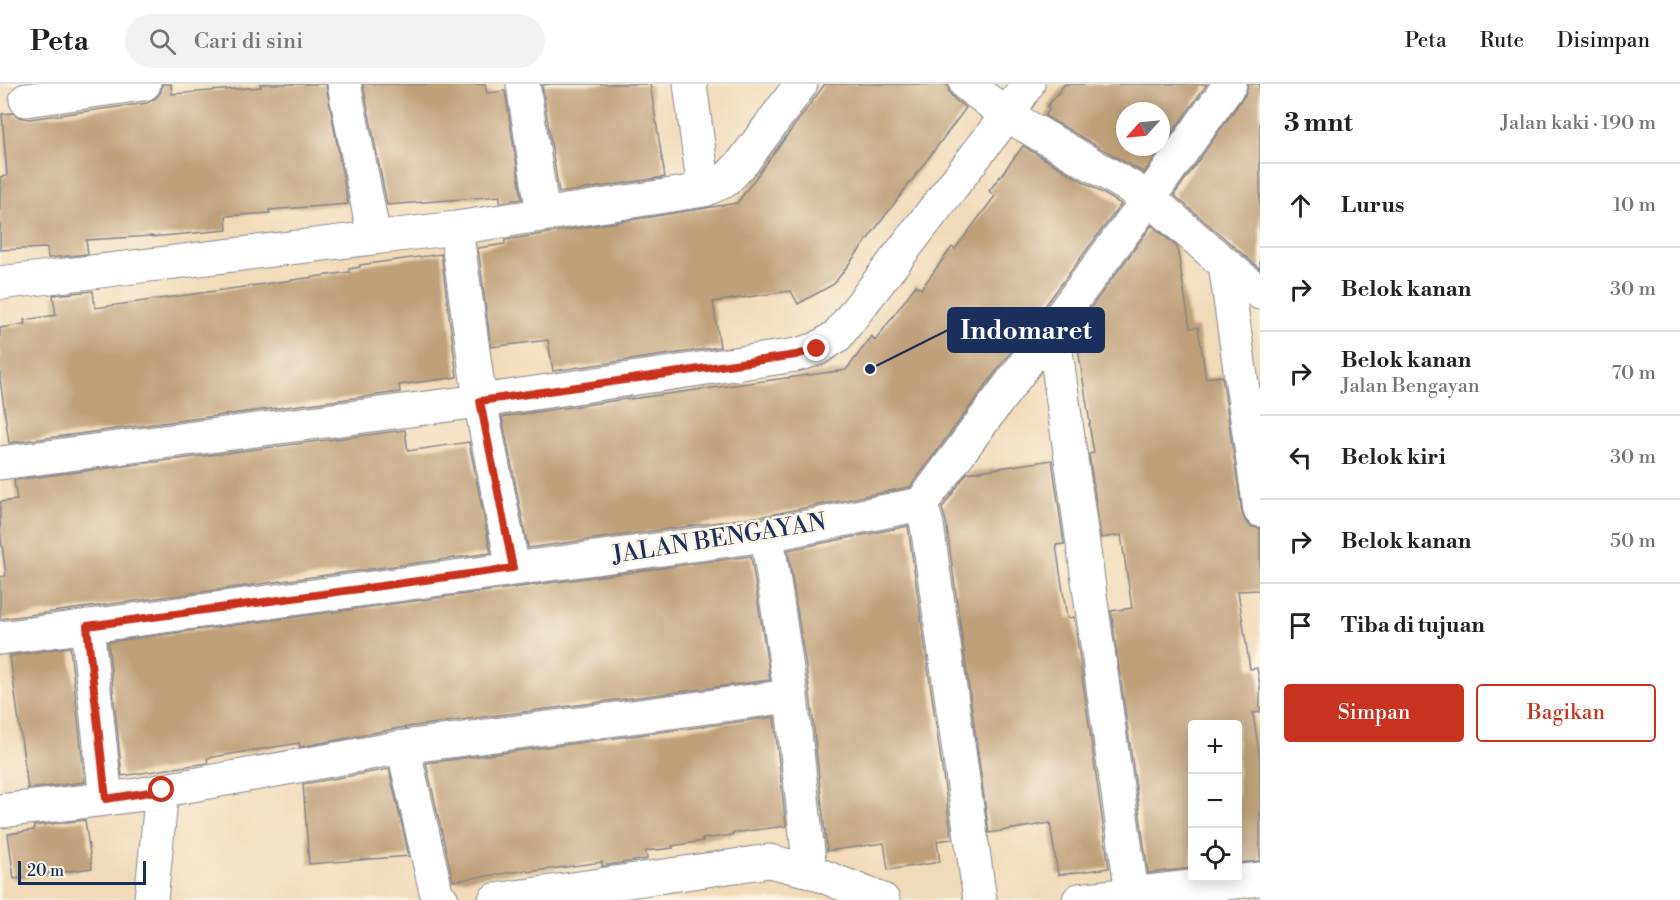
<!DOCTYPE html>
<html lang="id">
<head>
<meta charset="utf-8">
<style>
	:root { --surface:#fff; --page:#f2f2f2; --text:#202124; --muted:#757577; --line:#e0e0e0; --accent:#c8321e }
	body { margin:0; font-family:"Libre Bodoni",serif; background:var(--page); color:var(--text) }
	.controls { position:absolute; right:18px; bottom:18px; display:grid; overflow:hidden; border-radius:6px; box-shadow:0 3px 15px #0003 }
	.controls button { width:54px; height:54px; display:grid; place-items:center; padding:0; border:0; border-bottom:2px solid var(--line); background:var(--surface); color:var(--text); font:30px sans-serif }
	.compass { position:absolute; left:1116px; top:18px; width:54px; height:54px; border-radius:50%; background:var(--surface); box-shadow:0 3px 15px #0003; rotate:243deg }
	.scale { position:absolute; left:18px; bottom:15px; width:128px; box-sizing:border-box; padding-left:6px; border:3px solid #1b2f5e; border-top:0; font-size:16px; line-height:21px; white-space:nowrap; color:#1b2f5e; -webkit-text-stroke:4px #fcf5e5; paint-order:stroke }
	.stop { position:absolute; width:18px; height:18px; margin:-14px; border:4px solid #c8321e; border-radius:50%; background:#fff }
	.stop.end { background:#c8321e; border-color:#fff; box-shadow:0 2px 6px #0008 }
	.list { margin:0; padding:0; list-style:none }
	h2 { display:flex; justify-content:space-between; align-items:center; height:78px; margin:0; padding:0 24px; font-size:26px }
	h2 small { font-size:20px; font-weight:400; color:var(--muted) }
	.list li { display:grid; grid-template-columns:39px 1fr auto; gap:18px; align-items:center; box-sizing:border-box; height:84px; padding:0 24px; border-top:2px solid var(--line) }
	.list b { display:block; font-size:22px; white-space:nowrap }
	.list p { margin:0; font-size:20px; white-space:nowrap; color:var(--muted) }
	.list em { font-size:20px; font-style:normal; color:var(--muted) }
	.actions { display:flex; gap:12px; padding:18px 24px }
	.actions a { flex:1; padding:14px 0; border:2px solid var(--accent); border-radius:6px; text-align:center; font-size:21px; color:var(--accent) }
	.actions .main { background:var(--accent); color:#fff }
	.icon { flex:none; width:33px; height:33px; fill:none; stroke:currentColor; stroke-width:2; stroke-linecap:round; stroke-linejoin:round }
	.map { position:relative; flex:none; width:1260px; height:816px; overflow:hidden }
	header { display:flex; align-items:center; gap:36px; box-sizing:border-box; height:84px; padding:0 30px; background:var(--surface); border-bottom:2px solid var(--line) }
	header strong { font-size:28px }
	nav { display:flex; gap:33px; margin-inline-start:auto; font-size:21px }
	.search { width:420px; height:54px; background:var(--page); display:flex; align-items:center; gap:15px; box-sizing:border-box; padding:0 21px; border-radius:33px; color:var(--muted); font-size:22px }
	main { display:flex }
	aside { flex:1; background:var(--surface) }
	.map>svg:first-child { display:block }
</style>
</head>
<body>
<header>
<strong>Peta</strong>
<div class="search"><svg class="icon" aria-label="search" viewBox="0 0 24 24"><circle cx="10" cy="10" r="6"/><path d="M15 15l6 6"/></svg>Cari di sini</div>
<nav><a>Peta</a><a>Rute</a><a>Disimpan</a></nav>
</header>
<main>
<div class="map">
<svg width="1260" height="816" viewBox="0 0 1260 816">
	<rect width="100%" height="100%" fill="#fcf5e5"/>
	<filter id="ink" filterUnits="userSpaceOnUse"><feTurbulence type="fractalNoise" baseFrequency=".0167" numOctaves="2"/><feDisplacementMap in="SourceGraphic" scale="12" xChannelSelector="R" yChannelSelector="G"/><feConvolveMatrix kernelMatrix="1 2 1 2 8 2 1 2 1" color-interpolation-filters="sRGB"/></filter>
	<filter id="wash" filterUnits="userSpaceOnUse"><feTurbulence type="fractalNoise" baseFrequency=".008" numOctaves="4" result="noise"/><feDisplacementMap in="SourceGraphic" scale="24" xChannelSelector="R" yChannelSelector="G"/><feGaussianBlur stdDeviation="1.35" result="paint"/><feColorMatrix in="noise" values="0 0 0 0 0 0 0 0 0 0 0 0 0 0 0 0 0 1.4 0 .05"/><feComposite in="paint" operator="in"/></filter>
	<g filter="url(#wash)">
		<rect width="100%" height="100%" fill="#f0dbb9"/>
		<g id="blocks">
			<path fill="#bea079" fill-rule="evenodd" d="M 162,0 L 171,0 L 172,10 L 261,3 L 260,0 L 326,0 L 348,120 L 269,126 L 270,129 L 226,132 L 227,146 L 152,153 L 152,152 L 86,156 L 88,170 L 48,174 L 47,164 L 0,166 L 0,93 L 7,92 L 2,30 L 13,29 L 19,33 L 29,35 L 147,19 L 156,14 L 161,8 Z
				M 363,0 L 485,0 L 487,9 L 505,7 L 522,115 L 500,118 L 500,112 L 387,121 Z
				M 550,0 L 650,0 L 665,93 L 559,109 L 542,1 Z
				M 825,0 L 947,0 L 949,8 L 954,15 L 966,24 L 834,200 L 798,220 L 791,207 L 713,218 L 720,263 L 553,287 L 548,256 L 491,263 L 478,164 L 505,160 L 505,156 L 737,119 Z
				M 1065,0 L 1207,0 L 1144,89 L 1045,32 L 1050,25 L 1047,23 ZM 1125,27 L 1161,27 L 1161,63 L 1125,63 Z
				M 1248,0 L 1260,0 L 1260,185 L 1174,111 L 1245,11 Z
				M 1023,62 L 1121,120 L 910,403 L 764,432 L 528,464 L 502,333 L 633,314 L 630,315 L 846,286 L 872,252 L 875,257 L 916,201 L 921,205 L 952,163 L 955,165 L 995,112 L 989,107 Z
				M 1152,141 L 1177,163 L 1190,244 L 1198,243 L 1206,294 L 1222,292 L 1242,429 L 1246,438 L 1252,443 L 1260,444 L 1260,506 L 1238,507 L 1250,585 L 1257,584 L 1260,602 L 1260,628 L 1253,629 L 1260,675 L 1260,777 L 1238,779 L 1238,640 L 1192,640 L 1192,784 L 1148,789 L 1111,527 L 1132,524 L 1121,451 L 1101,454 L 1089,370 L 1094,369 L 1089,340 L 1090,340 L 1075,245 Z
				M 441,170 L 457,293 L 399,301 L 400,308 L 9,359 L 0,295 L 0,244 L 25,240 L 24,236 L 56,231 L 53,211 L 93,207 L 95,224 L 349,188 L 349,185 L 360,183 L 360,181 Z
				M 405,346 L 408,367 L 469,358 L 491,469 L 0,535 L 0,493 L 6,492 L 0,446 L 0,418 L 17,416 L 14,396 Z
				M 1052,376 L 1064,460 L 1056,461 L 1067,534 L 1074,533 L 1109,784 L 1058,791 L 1050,739 L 989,749 L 946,438 L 942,424 L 967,389 Z
				M 908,442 L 952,755 L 937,757 L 940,778 L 888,786 L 884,759 L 827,767 L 810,610 L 788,466 Z
				M 751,472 L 770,596 L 400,644 L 300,663 L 299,659 L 207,674 L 208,679 L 122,692 L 108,558 Z
				M 70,563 L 85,698 L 28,705 L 10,572 Z
				M 774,633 L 786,742 L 732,749 L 733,751 L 702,755 L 703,757 L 672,762 L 673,764 L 646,767 L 647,775 L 602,782 L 602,778 L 528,788 L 527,786 L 453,797 L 426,679 Z
				M 389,685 L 409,772 L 309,780 L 303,700 Z
				M 85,736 L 92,784 L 14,795 L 8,750 L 34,746 L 34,742 Z"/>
		</g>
	</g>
	<g filter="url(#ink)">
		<use href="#blocks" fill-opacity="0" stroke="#86858c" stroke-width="1.5"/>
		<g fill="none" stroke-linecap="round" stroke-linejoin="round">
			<g stroke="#86858c" stroke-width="35">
				<path id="street" d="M 344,0 L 374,153
					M 523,0 L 543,131
					M 690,0 L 704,106
					M 966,0 L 1007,31
					M 26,16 L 144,0
					M 456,144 L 480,317 L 513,484
					M 1225,180 L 1260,209
					M 0,199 L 456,144 L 704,106 L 725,97 L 743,78 L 801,0
					M 1053,246 L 1132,810
					M 921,420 L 927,441 L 980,816
					M 767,451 L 791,612 L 810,787
					M 87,542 L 106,715 L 137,711 L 403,663 L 791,612
					M 0,554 L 767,451 L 921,420 L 1149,114 L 1230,0
					M 403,663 L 437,812 L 442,816
					M 0,727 L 106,715
					M 151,816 L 162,706
					M 495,816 L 769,777 L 810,787 L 883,816
					M 1079,816 L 1260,795"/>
			</g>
			<g stroke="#86858c" stroke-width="35">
				<path id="secondary" d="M 1007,31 L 1149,114 L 1225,180 L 1260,426
					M 0,379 L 480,317 L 796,271 L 817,265 L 837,252 L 1007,31 L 1028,0"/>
			</g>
			<use href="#street" stroke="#fff" stroke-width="33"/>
			<use href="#secondary" stroke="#fff" stroke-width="33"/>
		</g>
	</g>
	<g fill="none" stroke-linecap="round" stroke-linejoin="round" filter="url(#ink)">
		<path stroke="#c8321e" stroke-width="8" d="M 162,706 L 106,715 L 87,542 L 513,484 L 480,317 L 796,271 L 817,265"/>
	</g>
	<g text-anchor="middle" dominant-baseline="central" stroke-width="5" stroke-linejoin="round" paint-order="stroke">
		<g font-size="24" fill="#1b2f5e" stroke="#fcf5e5">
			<text transform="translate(719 455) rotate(-9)">JALAN BENGAYAN</text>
		</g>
	</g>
	<path fill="none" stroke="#1b2f5e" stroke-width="2" d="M870 285L948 246"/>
	<circle fill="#1b2f5e" stroke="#fcf5e5" stroke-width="2" cx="870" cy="285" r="6"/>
	<rect fill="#1b2f5e" stroke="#1b2f5e" stroke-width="2" x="948" y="224" width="156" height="44" rx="6"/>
	<g font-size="26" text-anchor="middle" font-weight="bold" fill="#fff">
		<text x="1026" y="255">Indomaret</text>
	</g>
</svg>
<div class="controls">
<button>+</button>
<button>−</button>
<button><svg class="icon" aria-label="locate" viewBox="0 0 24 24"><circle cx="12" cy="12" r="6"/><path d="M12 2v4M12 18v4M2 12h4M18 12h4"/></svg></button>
</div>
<svg class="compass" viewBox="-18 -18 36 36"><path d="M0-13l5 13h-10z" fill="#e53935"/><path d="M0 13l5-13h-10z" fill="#757577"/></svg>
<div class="scale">20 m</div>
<div class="stop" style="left:162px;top:706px"></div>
<div class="stop end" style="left:817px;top:265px"></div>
</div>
<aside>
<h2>3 mnt<small>Jalan kaki · 190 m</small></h2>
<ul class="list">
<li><svg class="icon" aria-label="ahead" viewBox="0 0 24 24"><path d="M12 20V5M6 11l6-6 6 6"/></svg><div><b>Lurus</b></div><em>10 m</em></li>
<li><svg class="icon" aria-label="right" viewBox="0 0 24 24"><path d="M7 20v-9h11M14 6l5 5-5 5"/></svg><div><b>Belok kanan</b></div><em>30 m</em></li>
<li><svg class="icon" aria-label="right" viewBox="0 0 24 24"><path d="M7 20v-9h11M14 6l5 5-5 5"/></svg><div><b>Belok kanan</b><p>Jalan Bengayan</p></div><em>70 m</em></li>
<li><svg class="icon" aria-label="left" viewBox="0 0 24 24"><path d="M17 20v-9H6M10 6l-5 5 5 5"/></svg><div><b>Belok kiri</b></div><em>30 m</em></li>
<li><svg class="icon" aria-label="right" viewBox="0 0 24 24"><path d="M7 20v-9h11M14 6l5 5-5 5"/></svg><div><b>Belok kanan</b></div><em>50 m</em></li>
<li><svg class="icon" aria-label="arrive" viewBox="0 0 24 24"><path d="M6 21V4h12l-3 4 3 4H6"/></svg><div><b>Tiba di tujuan</b></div></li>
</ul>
<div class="actions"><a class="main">Simpan</a><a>Bagikan</a></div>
</aside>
</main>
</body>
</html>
